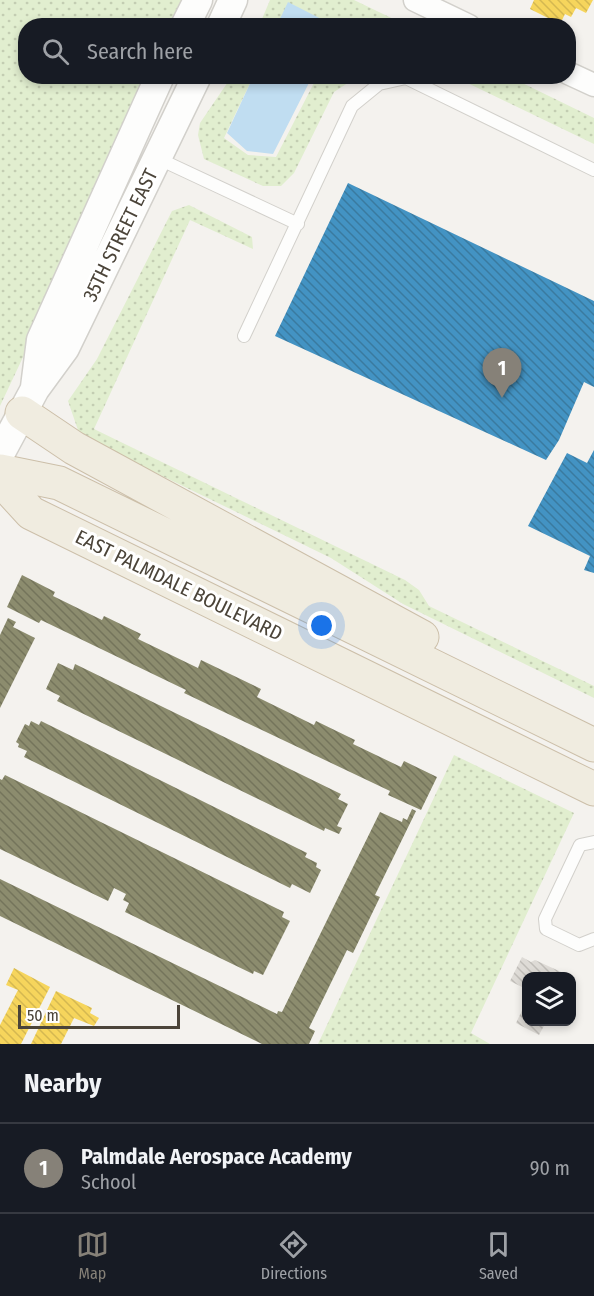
<!DOCTYPE html>
<html lang="en">
<head>
<meta charset="utf-8">
<style>
	:root { --surface:#171b24; --page:#242831; --text:#f1f3f6; --muted:#9ea1a6; --line:#363941; --accent:#868178 }
	body { margin:0; font-family:"Fira Sans Condensed",sans-serif; background:var(--page); color:var(--text) }
	.controls { position:absolute; right:18px; bottom:18px; display:grid; overflow:hidden; border-radius:12px; box-shadow:0 3px 9px #0003 }
	.controls button { width:54px; height:54px; display:grid; place-items:center; padding:0; border:0; border-bottom:2px solid var(--line); background:var(--surface); color:var(--text); font:30px sans-serif }
	.scale { position:absolute; left:18px; bottom:15px; width:162px; box-sizing:border-box; padding-left:6px; border:3px solid #4b4439; border-top:0; font-size:16px; line-height:21px; white-space:nowrap; color:#4b4439; -webkit-text-stroke:4px #fff; paint-order:stroke }
	.you { position:absolute; left:322px; top:626px; width:21px; height:21px; margin:-15px; border:4px solid #fff; border-radius:50%; background:#1a73e8; box-shadow:0 0 0 9px #1a73e833 }
	.badge { display:grid; place-items:center; width:39px; height:39px; border-radius:50%; background:var(--accent); color:#fff; font-size:20px; font-weight:700 }
	.pin { position:absolute; translate:-50% -50px; filter:drop-shadow(0 2px 3px #0008) }
	.pin::after { content:''; position:absolute; top:32px; width:21px; height:18px; background:inherit; clip-path:polygon(0 0,100% 0,50% 100%) }
	.list { margin:0; padding:0; list-style:none }
	h2 { display:flex; justify-content:space-between; align-items:center; height:78px; margin:0; padding:0 24px; font-size:26px }
	h2 small { font-size:20px; font-weight:400; color:var(--muted) }
	.list li { display:grid; grid-template-columns:39px 1fr auto; gap:18px; align-items:center; box-sizing:border-box; height:90px; padding:0 24px; border-top:2px solid var(--line) }
	.list b { display:block; font-size:22px; white-space:nowrap }
	.list p { margin:0; font-size:20px; white-space:nowrap; color:var(--muted) }
	.list em { font-size:20px; font-style:normal; color:var(--muted) }
	.icon { flex:none; width:33px; height:33px; fill:none; stroke:currentColor; stroke-width:2; stroke-linecap:round; stroke-linejoin:round }
	.map { position:relative; flex:none; width:594px; height:1044px; overflow:hidden }
	.search { position:absolute; background:var(--surface); box-shadow:0 3px 9px #0003; left:18px; right:18px; top:18px; height:66px; display:flex; align-items:center; gap:15px; box-sizing:border-box; padding:0 21px; border-radius:24px; color:var(--muted); font-size:22px }
	.sheet { height:168px; background:var(--surface) }
	nav { display:flex; justify-content:space-around; align-items:center; box-sizing:border-box; height:84px; border-top:2px solid var(--line); background:var(--surface); font-size:16px; color:var(--muted) }
	nav a { display:grid; justify-items:center; gap:3px }
	nav .on { color:var(--accent) }
	.map>svg:first-child { display:block }
</style>
</head>
<body>
<div class="map">
<svg width="594" height="1044" viewBox="0 0 594 1044">
	<defs>
		<pattern id="grass-dots" width="8" height="8" patternUnits="userSpaceOnUse" patternTransform="scale(1.5)"><rect width="8" height="8" fill="#e1eecf"/><path d="M2 2h.1M6 6h.1" fill="none" stroke="#c3cdb2" stroke-width="1.8" stroke-linecap="round"/></pattern>
		<pattern id="homes-back-hatch" width="6" height="6" patternUnits="userSpaceOnUse" patternTransform="scale(1.5)"><rect width="6" height="6" fill="#f6d55c"/><path d="M-1 5l2 2M0 0l6 6M5-1l2 2" fill="none" stroke="#d4b851"/></pattern>
		<pattern id="schools-back-hatch" width="6" height="6" patternUnits="userSpaceOnUse" patternTransform="scale(1.5)"><rect width="6" height="6" fill="#4393c3"/><path d="M-1 5l2 2M0 0l6 6M5-1l2 2" fill="none" stroke="#3a7a9f"/></pattern>
		<pattern id="industry-back-hatch" width="6" height="6" patternUnits="userSpaceOnUse" patternTransform="scale(1.5)"><rect width="6" height="6" fill="#8c8c6e"/><path d="M-1 5l2 2M0 0l6 6M5-1l2 2" fill="none" stroke="#74745b"/></pattern>
		<pattern id="building-back-hatch" width="6" height="6" patternUnits="userSpaceOnUse" patternTransform="scale(1.5)"><rect width="6" height="6" fill="#dedbd6"/><path d="M-1 5l2 2M0 0l6 6M5-1l2 2" fill="none" stroke="#c0bdb8"/></pattern>
	</defs>
	<rect width="100%" height="100%" fill="#f4f2ee"/>
	<path fill="url(#grass-dots)" d="M 0,0 L 190,0 L 178,25 L 26,26 L 26,76 L 155,77 L 0,406 Z
		M 270,0 L 354,0 L 406,25 L 259,26 Z
		M 232,76 L 253,77 L 224,138 L 248,155 L 276,157 L 317,77 L 357,77 L 334,92 L 294,173 L 281,186 L 263,186 L 204,159 L 198,135 L 200,123 Z
		M 455,77 L 510,77 L 594,118 L 594,144 Z
		M 189,205 L 252,237 L 253,249 L 190,220 L 94,429 L 405,580 L 419,590 L 429,606 L 594,686 L 594,698 L 403,604 L 331,558 L 80,436 L 68,401 L 97,359 L 172,211 Z
		M 454,755 L 574,813 L 471,1033 L 490,1044 L 318,1044 Z"/>
	<path fill="#c0ddf1" d="M 288,2 L 333,25 L 277,25 Z
		M 253,77 L 312,77 L 273,154 L 247,151 L 227,133 Z"/>
	<path fill="url(#homes-back-hatch)" d="M 534,0 L 593,0 L 586,13 L 576,8 L 571,17 L 565,14 L 560,24 L 530,9 Z
		M 14,968 L 50,987 L 21,1044 L 0,1044 L 0,1025 L 18,990 L 6,985 Z
		M 56,991 L 92,1008 L 90,1013 L 99,1018 L 94,1026 L 74,1018 L 61,1044 L 31,1044 Z"/>
	<path fill="url(#schools-back-hatch)" d="M 348,183 L 594,301 L 594,387 L 584,382 L 559,440 L 546,460 L 275,336 Z
		M 594,450 L 594,573 L 584,570 L 590,556 L 528,526 L 567,453 L 587,463 Z"/>
	<path fill="url(#industry-back-hatch)" d="M 22,575 L 55,592 L 53,596 L 102,620 L 104,616 L 141,634 L 138,639 L 198,668 L 201,660 L 261,689 L 257,697 L 314,725 L 316,721 L 355,740 L 353,744 L 401,767 L 404,761 L 437,777 L 421,810 L 388,795 L 390,791 L 184,693 L 186,690 L 41,620 L 39,623 L 7,607 Z
		M 8,618 L 16,622 L 13,627 L 35,638 L 0,708 L 0,635 Z
		M 58,663 L 73,670 L 75,664 L 341,794 L 338,799 L 348,804 L 337,826 L 342,828 L 339,834 L 325,828 L 324,831 L 57,701 L 60,696 L 46,689 Z
		M 31,721 L 39,725 L 41,721 L 307,853 L 305,857 L 317,863 L 316,867 L 321,870 L 310,893 L 292,884 L 290,888 L 24,757 L 27,751 L 18,747 L 19,744 L 16,742 L 25,724 L 29,726 Z
		M 5,775 L 284,912 L 282,917 L 290,921 L 263,975 L 254,971 L 253,974 L 125,912 L 129,903 L 123,900 L 126,894 L 114,888 L 108,901 L 0,849 L 0,779 L 2,780 Z
		M 412,809 L 416,811 L 375,895 L 380,897 L 353,953 L 347,950 L 309,1028 L 315,1031 L 309,1044 L 262,1044 L 0,916 L 0,879 L 277,1014 L 278,1011 L 282,1012 L 380,812 L 402,822 L 403,818 L 407,820 Z"/>
	<path fill="url(#building-back-hatch)" d="M 522,957 L 531,962 L 535,960 L 570,976 L 526,976 L 526,989 L 510,981 Z
		M 526,1002 L 526,1022 L 546,1022 L 539,1035 L 516,1023 Z"/>
	<g fill="none" stroke-linecap="round" stroke-linejoin="round">
		<g stroke="#d2d0cb" stroke-width="14">
			<path id="service" d="M 157,158 L 298,224
				M 244,336 L 352,106 L 379,84 L 406,78 L 594,170
				M 594,842 L 580,845 L 545,919 L 546,929 L 579,945 L 594,939"/>
		</g>
		<g stroke="#d2d0cb" stroke-width="25">
			<path id="minor" d="M 415,0 L 469,26
				M 568,73 L 594,85"/>
		</g>
		<g stroke="#d2d0cb" stroke-width="31">
			<path id="tertiary" d="M 185,26 L 198,0
				M 221,26 L 233,0
				M 35,387 L 41,340 L 160,76
				M 0,454 L 35,389 L 65,348 L 197,76"/>
		</g>
		<g stroke="#ccbfa9" stroke-width="35">
			<path id="trunk" d="M 22,413 L 74,448 L 422,637
				M 0,471 L 59,483 L 594,745
				M 0,479 L 31,513 L 594,789"/>
		</g>
		<use href="#service" stroke="#fdfdfc" stroke-width="12"/>
		<use href="#minor" stroke="#fdfdfc" stroke-width="22"/>
		<use href="#tertiary" stroke="#fdfdfc" stroke-width="28"/>
		<use href="#trunk" stroke="#f0ece0" stroke-width="33"/>
	</g>
	<g text-anchor="middle" dominant-baseline="central" stroke-width="6" stroke-linejoin="round" paint-order="stroke">
		<g font-size="20" fill="#4b4439" stroke="#fff">
			<text transform="translate(120 235) rotate(-64)">35TH STREET EAST</text>
			<text transform="translate(179 585) rotate(26)">EAST PALMDALE BOULEVARD</text>
		</g>
	</g>
</svg>
<div class="controls">
<button><svg class="icon" aria-label="layers" viewBox="0 0 24 24"><path d="M12 4l9 5-9 5-9-5zM3 14l9 5 9-5"/></svg></button>
</div>
<div class="scale">50 m</div>
<div class="you"></div>
<div class="pin badge" style="left:502px;top:398px">1</div>
<div class="search"><svg class="icon" aria-label="search" viewBox="0 0 24 24"><circle cx="10" cy="10" r="6"/><path d="M15 15l6 6"/></svg>Search here</div>
</div>
<section class="sheet">
<h2>Nearby<small></small></h2>
<ul class="list">
<li><span class="badge">1</span><div><b>Palmdale Aerospace Academy</b><p>School</p></div><em>90 m</em></li>
</ul>
</section>
<nav>
<a class="on"><svg class="icon" aria-label="map" viewBox="0 0 24 24"><path d="M3 6l6-2 6 2 6-2v14l-6 2-6-2-6 2zM9 4v14M15 6v14"/></svg>Map</a>
<a><svg class="icon" aria-label="directions" viewBox="0 0 24 24"><path d="M12 3l9 9-9 9-9-9zM9 14v-3h6M13 9l2 2-2 2"/></svg>Directions</a>
<a><svg class="icon" aria-label="saved" viewBox="0 0 24 24"><path d="M7 4h10v16l-5-4-5 4z"/></svg>Saved</a>
</nav>
</body>
</html>
